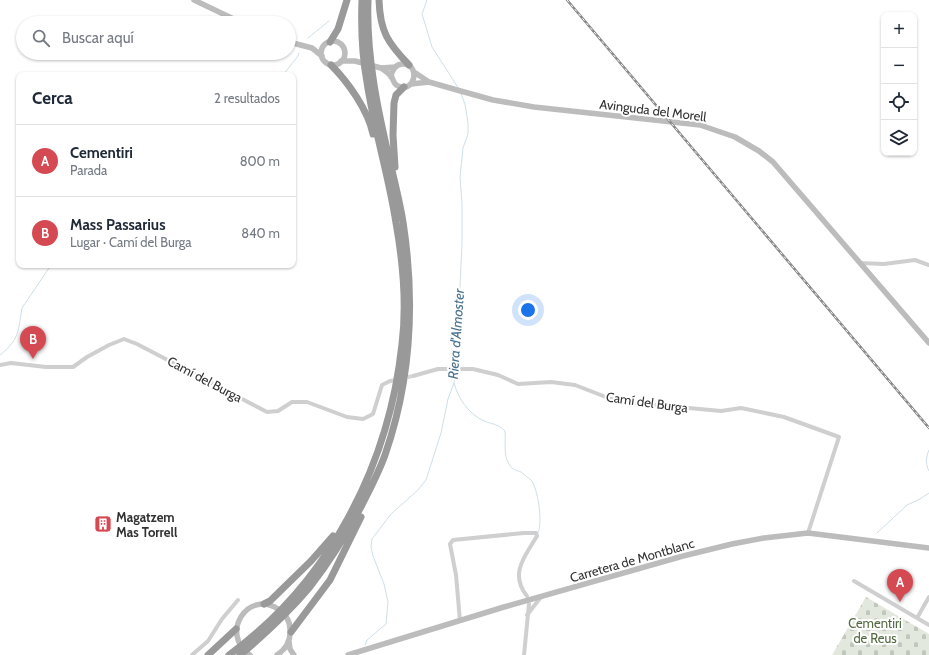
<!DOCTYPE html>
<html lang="es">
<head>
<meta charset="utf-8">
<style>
	:root { --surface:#fff; --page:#f6f6f7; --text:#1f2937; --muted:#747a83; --line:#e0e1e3; --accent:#d54952 }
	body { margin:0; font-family:Cabin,sans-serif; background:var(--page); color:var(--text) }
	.controls { position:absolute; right:12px; top:12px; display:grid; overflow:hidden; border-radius:8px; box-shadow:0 1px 3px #0004 }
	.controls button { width:36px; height:36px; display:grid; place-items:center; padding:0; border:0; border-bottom:1px solid var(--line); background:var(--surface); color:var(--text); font:20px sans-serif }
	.you { position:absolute; left:528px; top:310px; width:14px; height:14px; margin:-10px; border:3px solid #fff; border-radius:50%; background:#1a73e8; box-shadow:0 0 0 6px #1a73e833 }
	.badge { display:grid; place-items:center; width:26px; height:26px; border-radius:50%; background:var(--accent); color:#fff; font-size:13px; font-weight:700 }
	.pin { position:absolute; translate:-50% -33px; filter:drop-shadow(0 1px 2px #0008) }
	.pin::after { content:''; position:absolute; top:21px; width:14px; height:12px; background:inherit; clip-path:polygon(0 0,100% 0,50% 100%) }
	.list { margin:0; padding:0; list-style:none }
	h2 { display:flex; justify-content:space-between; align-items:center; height:52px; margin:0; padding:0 16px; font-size:17px }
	h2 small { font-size:13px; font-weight:400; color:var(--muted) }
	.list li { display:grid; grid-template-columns:26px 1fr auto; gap:12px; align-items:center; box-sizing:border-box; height:72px; padding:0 16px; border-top:1px solid var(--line) }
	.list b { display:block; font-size:15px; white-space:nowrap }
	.list p { margin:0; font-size:13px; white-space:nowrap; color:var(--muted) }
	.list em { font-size:13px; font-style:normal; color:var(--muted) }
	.icon { flex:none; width:22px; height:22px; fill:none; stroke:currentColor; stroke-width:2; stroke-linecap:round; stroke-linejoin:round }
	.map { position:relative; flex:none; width:929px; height:655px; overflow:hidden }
	.search { position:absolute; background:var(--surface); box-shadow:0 1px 3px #0004; left:16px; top:16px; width:280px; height:44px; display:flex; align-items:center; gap:10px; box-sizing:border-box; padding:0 14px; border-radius:22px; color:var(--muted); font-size:15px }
	.panel { position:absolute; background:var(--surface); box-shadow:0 1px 3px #0004; left:16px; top:72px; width:280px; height:196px; border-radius:8px }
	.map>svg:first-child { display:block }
</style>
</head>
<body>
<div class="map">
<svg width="929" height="655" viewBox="0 0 929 655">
	<defs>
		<pattern id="cemetery-stones" width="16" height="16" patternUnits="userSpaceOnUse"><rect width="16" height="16" fill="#e2e8dd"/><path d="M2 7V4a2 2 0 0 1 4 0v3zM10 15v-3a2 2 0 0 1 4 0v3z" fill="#c2c7be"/></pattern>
	</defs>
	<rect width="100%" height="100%" fill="#fff"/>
	<path fill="url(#cemetery-stones)" d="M 866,597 L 929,634 L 929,655 L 832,655 Z"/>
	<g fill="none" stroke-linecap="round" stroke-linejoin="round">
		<path stroke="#cedfe9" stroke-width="1" d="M 427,0 L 422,14 L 432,47 L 459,89
			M 308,38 L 329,21
			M 283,75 L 298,56 L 299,53
			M 0,355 C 20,339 18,331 22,308 L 51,265
			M 456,368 L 462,244 L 462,204 L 460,177 L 463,148 L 468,134 L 468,123 L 465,104 L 461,94
			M 454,383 C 458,398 468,413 482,420 C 490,424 499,424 505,431 C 506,442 503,455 509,464 C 512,470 516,470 521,472 C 524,474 528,478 531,480 C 538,488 543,523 538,533
			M 929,450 C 926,457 925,464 929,471
			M 877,533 L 907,505 L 920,499 L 929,493
			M 365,645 L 367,640 L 386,624 L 388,602 L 384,584 L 373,556 L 371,547 L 372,539 L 391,514 L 418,490 L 426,480 L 441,433 L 448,399 L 454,383 L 456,371"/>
		<path stroke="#d6d6d6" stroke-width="4" stroke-dasharray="4 2" stroke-linecap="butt" d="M 390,381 L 413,376"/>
		<path stroke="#cfcfcf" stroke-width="4" d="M 860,263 L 884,264 L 915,260 L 929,265
			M 0,365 L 11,363 L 46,367 L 73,367 L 87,357 L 109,345 L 124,339 L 137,344 L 267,412 L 278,411 L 292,402 L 307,402 L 347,417 L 363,419 L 373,414 L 382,385 L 390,381
			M 413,376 L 438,369 L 473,369 L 498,375 L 518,384 L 551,382 L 575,385 L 611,399 L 635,403 L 721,411 L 741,408 L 784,417 L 839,437 L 808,533
			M 854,581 L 929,625
			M 527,615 L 541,597
			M 917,618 L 929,597
			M 460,621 L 456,575 L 450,544 L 453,540 L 524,533 L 536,533 L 537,536 C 525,556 509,574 527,596
			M 192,655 L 208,641 L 222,619 L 238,600
			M 524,655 L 529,604"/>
		<path stroke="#bcbcbc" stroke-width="5.5" d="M 194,0 L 242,23
			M321 53a12 12 0 1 1 24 0a12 12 0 1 1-24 0Z
			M 289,42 L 312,48 L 322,56
			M 341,61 L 355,61 L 381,68 L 395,67
			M 381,68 C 384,70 388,73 391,76 C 394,80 393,84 398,86 C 415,94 421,64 403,64 C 395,64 392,70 391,77
			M 414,72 L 429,82 L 457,90 L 493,100 L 534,107 L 700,125 L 735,137 L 759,151 L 773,162 L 929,343
			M 411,84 L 429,82
			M 289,641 L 290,649 L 294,655
			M 250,655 C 219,634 248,589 278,609 C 285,613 290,621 290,629 C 291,640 286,649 277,655
			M 348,655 L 504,607 L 683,556 L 732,544 L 764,538 L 808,533 L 929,548"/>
		<path stroke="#999" stroke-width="7" d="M 379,0 C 380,32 388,43 409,65
			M 330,42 L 338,29 L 347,0
			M 331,65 C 348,82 368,110 373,134
			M 395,167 L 393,135 L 394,103 L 396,95 L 404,87
			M 264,604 L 270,601 L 311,561 L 333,536
			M 291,632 L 330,580 L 361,517
			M 208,655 L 236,629
			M 229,655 C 329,582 389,466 402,344 C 407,304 403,262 396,223 C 389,176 374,130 367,82 C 362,55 361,27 362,0
			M 240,655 C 265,634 288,613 309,588 C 331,560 350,529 366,497 C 373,483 380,469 385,455 C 411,380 415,300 403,222 C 400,203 395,184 391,166 C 378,112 366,56 368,0"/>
		<g stroke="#878787" stroke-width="2.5">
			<path id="rail" d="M 567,0 L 929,428"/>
		</g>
		<use href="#rail" stroke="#fff" stroke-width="1" stroke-dasharray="3" stroke-linecap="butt"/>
	</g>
	<defs>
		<g id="building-square" transform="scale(0.9)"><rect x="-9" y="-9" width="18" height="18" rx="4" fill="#d54952" stroke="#fff"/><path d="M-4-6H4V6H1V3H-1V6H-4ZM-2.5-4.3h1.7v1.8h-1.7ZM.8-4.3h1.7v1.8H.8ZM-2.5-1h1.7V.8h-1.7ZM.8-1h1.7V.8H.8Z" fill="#fff"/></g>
	</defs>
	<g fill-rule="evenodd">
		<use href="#building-square" x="103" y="524"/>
	</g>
	<g text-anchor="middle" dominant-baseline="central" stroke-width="4" stroke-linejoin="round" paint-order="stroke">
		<g font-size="13" fill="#323232" stroke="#fff">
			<text transform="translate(653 110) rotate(7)">Avinguda del Morell</text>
			<text transform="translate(205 379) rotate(28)">Camí del Burga</text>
			<text transform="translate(647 402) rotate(8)">Camí del Burga</text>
			<text transform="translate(632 560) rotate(-16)">Carretera de Montblanc</text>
		</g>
		<g font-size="13" font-weight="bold" fill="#323232" stroke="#fff" text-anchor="start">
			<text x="116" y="517">Magatzem<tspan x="116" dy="15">Mas Torrell</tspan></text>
		</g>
		<g font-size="13" fill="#556b43" stroke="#fff">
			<text x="875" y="623">Cementiri<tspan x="875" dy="15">de Reus</tspan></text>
		</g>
		<g font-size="14" font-style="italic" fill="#47728e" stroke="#fff">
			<text transform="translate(456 334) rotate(-86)">Riera d'Almoster</text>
		</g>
	</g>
</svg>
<div class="controls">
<button>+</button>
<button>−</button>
<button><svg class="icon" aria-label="locate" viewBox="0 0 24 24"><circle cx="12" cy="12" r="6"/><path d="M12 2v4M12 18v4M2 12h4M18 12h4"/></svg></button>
<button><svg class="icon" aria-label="layers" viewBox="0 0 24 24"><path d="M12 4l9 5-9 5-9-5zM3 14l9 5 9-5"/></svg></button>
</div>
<div class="you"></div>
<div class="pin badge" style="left:900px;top:602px">A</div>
<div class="pin badge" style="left:33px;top:359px">B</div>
<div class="search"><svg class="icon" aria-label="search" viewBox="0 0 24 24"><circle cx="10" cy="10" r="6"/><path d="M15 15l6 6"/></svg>Buscar aquí</div>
<section class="panel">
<h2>Cerca<small>2 resultados</small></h2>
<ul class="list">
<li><span class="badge">A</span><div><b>Cementiri</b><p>Parada</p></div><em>800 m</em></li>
<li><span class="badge">B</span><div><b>Mass Passarius</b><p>Lugar · Camí del Burga</p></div><em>840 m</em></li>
</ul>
</section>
</div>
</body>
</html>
